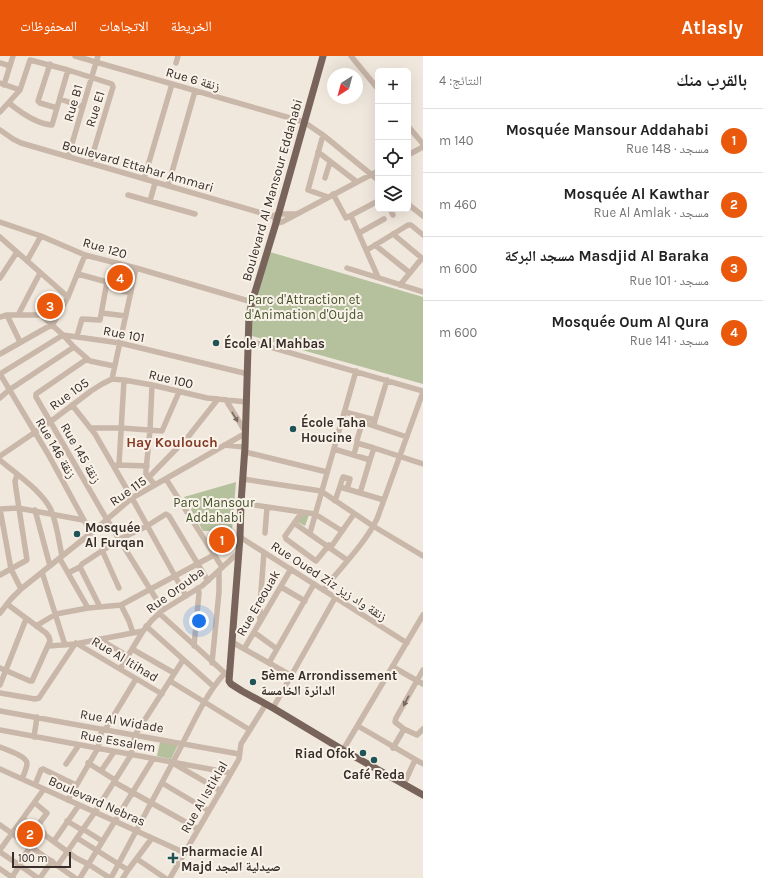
<!DOCTYPE html>
<html lang="ar">
<head>
<meta charset="utf-8">
<style>
	:root { --surface:#fff; --page:#f2f2f2; --text:#222; --muted:#767676; --line:#e0e0e0; --accent:#ea580c }
	body { margin:0; font-family:Karla,"Noto Naskh Arabic",sans-serif; background:var(--page); color:var(--text); direction:rtl }
	.controls { position:absolute; right:12px; top:12px; display:grid; overflow:hidden; border-radius:6px; box-shadow:0 4px 16px #0002 }
	.controls button { width:36px; height:36px; display:grid; place-items:center; padding:0; border:0; border-bottom:1px solid var(--line); background:var(--surface); color:var(--text); font:20px sans-serif }
	.compass { position:absolute; left:327px; top:12px; width:36px; height:36px; border-radius:50%; background:var(--surface); box-shadow:0 4px 16px #0002; rotate:216deg }
	.scale { position:absolute; left:12px; bottom:10px; width:59px; box-sizing:border-box; padding-left:4px; border:2px solid #372d29; border-top:0; font-size:11px; line-height:14px; white-space:nowrap; color:#372d29; -webkit-text-stroke:3px #f9f2e9; paint-order:stroke }
	.you { position:absolute; left:199px; top:565px; width:14px; height:14px; margin:-10px; border:3px solid #fff; border-radius:50%; background:#1a73e8; box-shadow:0 0 0 6px #1a73e833 }
	.badge { display:grid; place-items:center; width:26px; height:26px; border-radius:50%; background:var(--accent); color:#fff; font-size:13px; font-weight:700 }
	.pin { position:absolute; translate:-50% -50%; border:2px solid #fff; box-shadow:0 1px 4px #0006 }
	.list { margin:0; padding:0; list-style:none }
	h2 { display:flex; justify-content:space-between; align-items:center; height:52px; margin:0; padding:0 16px; font-size:17px }
	h2 small { font-size:13px; font-weight:400; color:var(--muted) }
	.list li { display:grid; grid-template-columns:26px 1fr auto; gap:12px; align-items:center; box-sizing:border-box; height:64px; padding:0 16px; border-top:1px solid var(--line) }
	.list b { display:block; font-size:15px; white-space:nowrap }
	.list p { margin:0; font-size:13px; white-space:nowrap; color:var(--muted) }
	.list em { font-size:13px; font-style:normal; color:var(--muted) }
	.icon { flex:none; width:22px; height:22px; fill:none; stroke:currentColor; stroke-width:2; stroke-linecap:round; stroke-linejoin:round }
	.map { position:relative; flex:none; width:423px; height:822px; overflow:hidden; direction:ltr }
	header { display:flex; align-items:center; gap:24px; box-sizing:border-box; height:56px; padding:0 20px; background:var(--accent); color:#fff }
	header strong { font-size:19px }
	nav { display:flex; gap:22px; margin-inline-start:auto; font-size:14px }
	main { display:flex }
	aside { flex:1; background:var(--surface) }
	.map>svg:first-child { display:block }
</style>
</head>
<body>
<header>
<strong>Atlasly</strong>
<nav><a>الخريطة</a><a>الاتجاهات</a><a>المحفوظات</a></nav>
</header>
<main>
<aside>
<h2>بالقرب منك<small>النتائج: 4</small></h2>
<ul class="list">
<li><span class="badge">1</span><div><b>Mosquée Mansour Addahabi</b><p>مسجد · Rue 148</p></div><em>140 m</em></li>
<li><span class="badge">2</span><div><b>Mosquée Al Kawthar</b><p>مسجد · Rue Al Amlak</p></div><em>460 m</em></li>
<li><span class="badge">3</span><div><b>Masdjid Al Baraka مسجد البركة</b><p>مسجد · Rue 101</p></div><em>600 m</em></li>
<li><span class="badge">4</span><div><b>Mosquée Oum Al Qura</b><p>مسجد · Rue 141</p></div><em>600 m</em></li>
</ul>
</aside>
<div class="map">
<svg width="423" height="822" viewBox="0 0 423 822">
	<rect width="100%" height="100%" fill="#f1e8dd"/>
	<path fill="#b5c09d" d="M 270,196 L 423,241 L 423,328 L 252,280 L 250,263 Z
		M 236,426 L 232,474 L 203,475 L 184,441 Z
		M 302,458 L 309,459 L 305,470 L 296,465 Z
		M 160,686 L 178,689 L 171,703 L 157,700 Z"/>
	<g fill="none" stroke-linecap="round" stroke-linejoin="round">
		<path stroke="#c9b7a9" stroke-width="5.5" d="M 75,0 L 304,66 L 323,79 L 378,124
			M 351,0 L 378,33
			M 0,7 L 10,10
			M 176,7 L 178,0
			M 50,8 L 38,45 L 40,47 L 57,52
			M 0,27 L 20,34
			M 4,29 L 13,0
			M 60,43 L 83,51
			M 9,47 C 20,56 37,68 52,69 L 68,14
			M 0,56 L 20,34 L 30,4 L 68,14 L 112,28 L 113,31 L 90,107
			M 408,70 L 423,88
			M 0,74 L 13,83 L 21,87 L 272,160 L 278,158 L 296,158
			M 323,79 L 308,134 L 328,141
			M 318,96 L 357,126
			M 408,99 L 423,91
			M 68,101 L 98,0
			M 325,122 L 330,106
			M 144,123 L 172,28
			M 168,130 L 195,35
			M 333,138 L 346,162 L 378,145
			M 128,139 L 195,158
			M 150,145 L 155,127
			M 408,148 L 423,160
			M 390,153 L 393,159
			M 351,160 L 378,221
			M 275,164 L 276,167 L 282,166 L 378,115
			M 0,166 L 41,180 L 85,199 L 136,212 L 252,246
			M 359,177 L 384,163
			M 393,178 L 423,203
			M 0,181 L 68,241
			M 375,189 L 410,217
			M 367,194 L 408,169 L 411,169 L 423,179
			M 27,205 L 41,180
			M 347,212 L 423,236
			M 78,218 L 107,226 L 118,234 L 131,237
			M 0,222 L 17,196
			M 400,229 L 422,202
			M 102,257 L 126,260
			M 7,259 L 20,286
			M 18,259 L 40,217
			M 0,261 L 7,259 L 41,259 L 63,279 L 120,287 L 248,318
			M 77,280 L 82,263 L 100,264 L 107,226
			M 249,285 L 423,335
			M 0,298 L 53,268 L 68,241 L 85,199
			M 87,303 L 36,338 L 36,341 L 103,457 L 163,554
			M 0,318 L 48,398 L 91,477
			M 0,318 L 63,279 L 74,291 L 90,305 L 114,310
			M 112,323 L 136,212
			M 152,329 L 150,374 L 146,414 L 146,418 L 155,429
			M 0,342 L 9,334 L 74,291
			M 72,349 L 95,378 L 132,442 L 186,540
			M 345,356 L 375,364 L 374,370 L 407,381
			M 375,364 L 387,324
			M 362,366 L 374,370
			M 91,372 L 121,372 L 162,375 L 179,336
			M 357,387 L 357,384 L 364,361
			M 224,389 L 245,391
			M 374,392 L 423,408
			M 334,393 L 370,404 L 374,392 L 357,387 L 354,399
			M 245,396 L 327,416
			M 0,400 L 50,366 L 91,335 L 102,328 L 112,323 L 124,324 L 152,329 L 207,342 L 247,346
			M 0,404 C 16,418 42,435 51,454 C 57,468 59,486 62,500
			M 117,409 L 147,410
			M 119,409 L 124,324
			M 149,421 L 188,381 L 218,343
			M 166,423 L 222,511
			M 243,423 L 321,435 L 373,470 L 423,500
			M 340,431 L 384,444
			M 360,437 L 370,404
			M 335,445 L 343,421 L 350,423 L 347,433
			M 241,447 L 315,458 L 342,475
			M 0,453 L 18,452 L 83,464
			M 0,453 L 11,513 L 21,533
			M 35,454 L 50,510
			M 302,456 L 285,480 L 286,483 L 316,505 L 329,489
			M 294,467 L 347,504
			M 265,477 L 267,451
			M 310,477 L 356,315
			M 240,481 L 407,587
			M 331,491 L 354,458
			M 102,494 L 119,532
			M 60,503 L 88,552
			M 80,511 L 100,551
			M 42,516 L 65,589
			M 68,517 L 80,511 L 82,508 L 120,483 L 147,470 L 166,458 L 169,460 L 208,525
			M 0,519 L 27,504 L 16,433 L 15,425 L 17,419
			M 281,531 L 305,545
			M 323,534 C 341,511 364,489 377,463 L 423,336
			M 121,549 L 129,565 L 133,577
			M 0,557 L 11,543 L 21,533 L 91,477 L 132,442 L 246,377 L 226,344
			M 159,557 L 227,619
			M 260,566 L 260,549 L 264,496
			M 36,570 L 56,558 L 88,552 L 121,549 L 214,499
			M 146,570 L 213,630
			M 255,577 L 277,593
			M 99,583 L 128,600
			M 232,586 L 292,620
			M 76,587 L 162,638
			M 49,590 L 75,588 L 143,575
			M 194,590 L 199,537 L 198,532
			M 132,593 L 174,617
			M 244,593 L 291,513
			M 212,607 L 219,536 L 219,515
			M 269,607 L 314,528
			M 393,611 L 423,628
			M 0,612 L 30,625 L 32,625 L 50,585 L 49,581 L 46,577 L 7,548
			M 120,613 L 143,575 L 152,564 L 163,554 L 202,530 L 239,496
			M 423,614 L 396,662 L 395,666 L 404,673 L 417,679 L 423,673
			M 170,625 L 250,674
			M 0,629 L 26,563
			M 0,637 L 35,643 L 39,642 L 75,588
			M 273,652 L 335,542
			M 0,655 L 239,698
			M 358,670 L 423,708
			M 0,674 L 231,717
			M 105,674 L 136,623
			M 34,681 L 37,661
			M 0,691 C 7,694 26,700 27,707 C 27,712 24,718 22,723
			M 393,692 L 404,673
			M 343,694 L 423,559
			M 88,707 L 115,724
			M 173,707 L 221,735
			M 66,708 L 79,689
			M 0,713 L 185,797
			M 101,715 L 114,696
			M 114,726 L 198,773
			M 162,727 L 209,755
			M 404,728 L 415,704
			M 35,729 L 41,714 L 43,713 L 76,729
			M 68,744 L 98,692 L 102,673
			M 35,747 L 47,757 L 36,772
			M 23,763 L 76,802 L 88,808 L 110,822
			M 67,765 L 82,774
			M 0,769 L 75,822
			M 83,773 L 102,785
			M 77,782 L 128,814 L 152,782
			M 54,785 L 79,749
			M 33,792 L 44,777
			M 0,794 L 44,733
			M 0,796 L 38,822
			M 137,803 L 165,822
			M 18,808 L 31,790
			M 58,809 L 95,756 L 131,699 L 135,679 L 183,604
			M 0,813 L 13,822
			M 12,821 L 20,809
			M 40,822 L 52,805
			M 80,822 L 153,703
			M 111,822 C 132,783 153,743 174,704 C 190,675 202,643 224,618
			M 123,822 L 128,814
			M 170,822 L 231,717 L 239,703 L 241,688 L 266,648"/>
		<path stroke="#78645a" stroke-width="7" d="M 323,0 L 276,167 L 252,246 L 249,259 L 245,391 L 241,447 L 240,481 L 229,625 L 231,628 L 242,635 L 273,652 L 343,694 L 423,739"/>
	</g>
	<defs><path id="oneway-solid" d="M-6-.8H1V-3.2L6.5 0L1 3.2V.8H-6Z"/></defs>
	<g fill="#796b63">
		<use href="#oneway-solid" transform="translate(235 361) rotate(59)"/>
		<use href="#oneway-solid" transform="translate(406 645) rotate(118)"/>
	</g>
	<g fill="#1f5457" stroke="#f9f2e9" stroke-width="1.5">
		<circle cx="216" cy="287" r="4"/>
		<circle cx="293" cy="373" r="4"/>
		<circle cx="77" cy="478" r="4"/>
		<circle cx="253" cy="626" r="4"/>
		<circle cx="363" cy="697" r="4"/>
		<circle cx="374" cy="704" r="4"/>
		<path d="M171 796h4v4h4v4h-4v4h-4v-4h-4v-4h4z"/>
	</g>
	<g text-anchor="middle" dominant-baseline="central" stroke-width="4" stroke-linejoin="round" paint-order="stroke">
		<g font-size="13" fill="#372d29" stroke="#f9f2e9">
			<text transform="translate(193 23) rotate(16)">Rue 6 زنقة</text>
			<text transform="translate(73 47) rotate(-74)">Rue B1</text>
			<text transform="translate(95 53) rotate(-73)">Rue E1</text>
			<text transform="translate(138 110) rotate(16)">Boulevard Ettahar Ammari</text>
			<text transform="translate(272 134) rotate(-74)">Boulevard Al Mansour Eddahabi</text>
			<text transform="translate(105 192) rotate(16)">Rue 120</text>
			<text transform="translate(124 278) rotate(11)">Rue 101</text>
			<text transform="translate(171 323) rotate(13)">Rue 100</text>
			<text transform="translate(69 338) rotate(-36)">Rue 105</text>
			<text transform="translate(56 392) rotate(60)">Rue 146 زنقة</text>
			<text transform="translate(81 397) rotate(60)">Rue 145 زنقة</text>
			<text transform="translate(128 435) rotate(-35)">Rue 115</text>
			<text transform="translate(329 525) rotate(33)">Rue Oued Ziz زنقة واد زيز</text>
			<text transform="translate(175 534) rotate(-36)">Rue Orouba</text>
			<text transform="translate(258 547) rotate(-60)">Rue Ereouak</text>
			<text transform="translate(125 603) rotate(31)">Rue Al Itihad</text>
			<text transform="translate(122 665) rotate(10)">Rue Al Widade</text>
			<text transform="translate(118 685) rotate(10)">Rue Essalem</text>
			<text transform="translate(204 741) rotate(-60)">Rue Al Istiklal</text>
			<text transform="translate(97 745) rotate(24)">Boulevard Nebras</text>
		</g>
		<g font-size="13" fill="#46542d" stroke="#f9f2e9">
			<text x="304" y="243">Parc d'Attraction et<tspan x="304" dy="15">d'Animation d'Oujda</tspan></text>
			<text x="214" y="446">Parc Mansour<tspan x="214" dy="15">Addahabi</tspan></text>
		</g>
		<g font-size="13" font-weight="bold" fill="#372d29" stroke="#f9f2e9" text-anchor="start">
			<text x="224" y="287">École Al Mahbas</text>
			<text x="301" y="366">École Taha<tspan x="301" dy="15">Houcine</tspan></text>
			<text x="85" y="471">Mosquée<tspan x="85" dy="15">Al Furqan</tspan></text>
			<text x="261" y="619">5ème Arrondissement<tspan x="261" dy="15">الدائرة الخامسة</tspan></text>
			<text x="355" y="697" text-anchor="end">Riad Ofok</text>
			<text x="374" y="718" text-anchor="middle">Café Reda</text>
			<text x="181" y="795">Pharmacie Al<tspan x="181" dy="15">Majd صيدلية المجد</tspan></text>
		</g>
		<g font-size="14" font-weight="bold" fill="#833a24" stroke="#f9f2e9">
			<text x="172" y="386">Hay Koulouch</text>
		</g>
	</g>
</svg>
<div class="controls">
<button>+</button>
<button>−</button>
<button><svg class="icon" aria-label="locate" viewBox="0 0 24 24"><circle cx="12" cy="12" r="6"/><path d="M12 2v4M12 18v4M2 12h4M18 12h4"/></svg></button>
<button><svg class="icon" aria-label="layers" viewBox="0 0 24 24"><path d="M12 4l9 5-9 5-9-5zM3 14l9 5 9-5"/></svg></button>
</div>
<svg class="compass" viewBox="-18 -18 36 36"><path d="M0-13l5 13h-10z" fill="#e53935"/><path d="M0 13l5-13h-10z" fill="#767676"/></svg>
<div class="scale">100 m</div>
<div class="you"></div>
<div class="pin badge" style="left:222px;top:484px">1</div>
<div class="pin badge" style="left:30px;top:778px">2</div>
<div class="pin badge" style="left:50px;top:250px">3</div>
<div class="pin badge" style="left:120px;top:222px">4</div>
</div>
</main>
</body>
</html>
